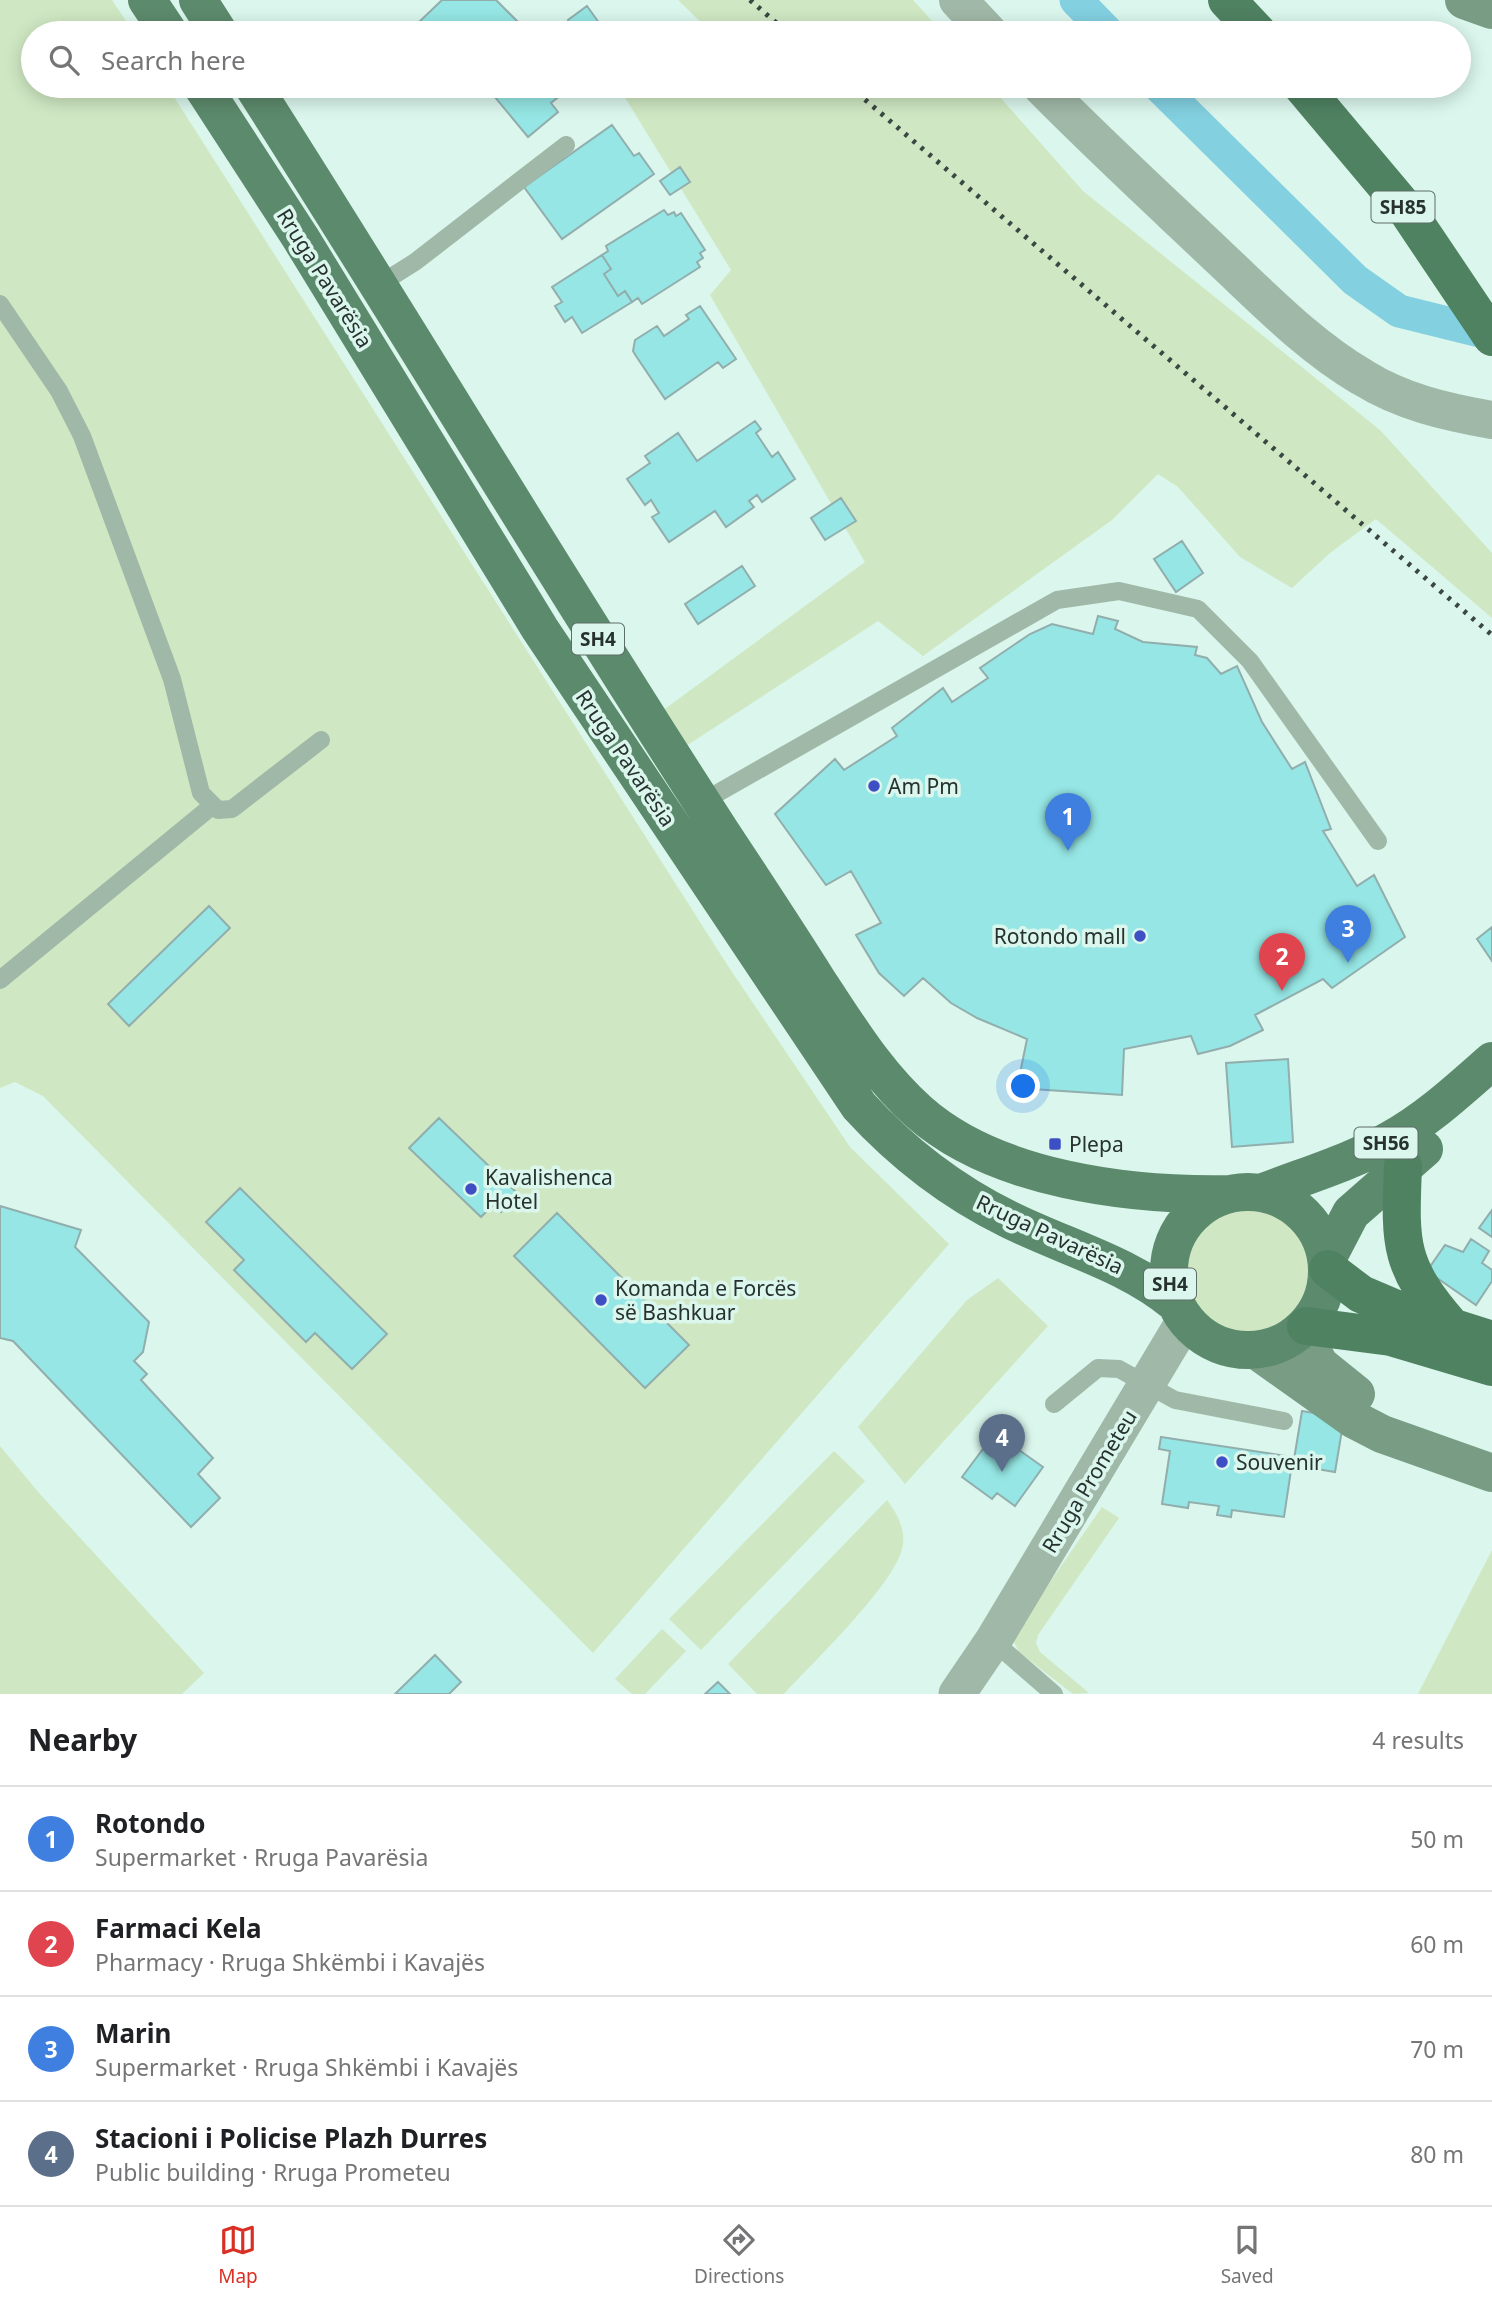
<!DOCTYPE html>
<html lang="en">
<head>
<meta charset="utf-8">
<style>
	:root { --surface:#fff; --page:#f6f6f6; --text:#202124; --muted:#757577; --line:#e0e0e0; --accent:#d93025 }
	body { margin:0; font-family:"Noto Sans",sans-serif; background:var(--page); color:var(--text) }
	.you { position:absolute; left:1024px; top:1087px; width:24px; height:24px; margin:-18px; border:5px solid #fff; border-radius:50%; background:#1a73e8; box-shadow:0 0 0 10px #1a73e833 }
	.badge { display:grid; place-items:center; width:46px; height:46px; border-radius:50%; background:var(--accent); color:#fff; font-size:23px; font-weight:700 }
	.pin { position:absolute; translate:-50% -58px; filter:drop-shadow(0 2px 4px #0008) }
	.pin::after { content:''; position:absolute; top:37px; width:24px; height:21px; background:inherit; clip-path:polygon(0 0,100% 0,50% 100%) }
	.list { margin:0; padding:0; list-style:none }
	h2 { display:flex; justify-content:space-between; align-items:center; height:91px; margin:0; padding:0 28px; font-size:30px }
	h2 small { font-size:23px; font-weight:400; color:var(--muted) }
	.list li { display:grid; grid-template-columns:46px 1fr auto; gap:21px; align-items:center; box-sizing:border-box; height:105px; padding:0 28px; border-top:2px solid var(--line) }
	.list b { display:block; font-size:26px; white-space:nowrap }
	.list p { margin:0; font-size:23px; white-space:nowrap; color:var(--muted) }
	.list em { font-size:23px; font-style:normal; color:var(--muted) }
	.icon { flex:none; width:38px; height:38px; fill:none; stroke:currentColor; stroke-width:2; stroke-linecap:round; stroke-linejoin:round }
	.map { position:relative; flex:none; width:1492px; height:1694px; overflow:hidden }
	.search { position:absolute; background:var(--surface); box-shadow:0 4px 18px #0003; left:21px; right:21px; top:21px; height:77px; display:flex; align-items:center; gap:18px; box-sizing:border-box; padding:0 24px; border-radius:38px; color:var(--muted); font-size:26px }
	.sheet { height:511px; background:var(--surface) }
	nav { display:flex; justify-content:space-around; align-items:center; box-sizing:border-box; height:98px; border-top:2px solid var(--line); background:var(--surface); font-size:19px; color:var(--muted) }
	nav a { display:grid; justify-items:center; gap:4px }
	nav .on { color:var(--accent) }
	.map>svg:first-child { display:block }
</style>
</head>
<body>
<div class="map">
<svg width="1492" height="1694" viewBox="0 0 1492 1694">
	<rect width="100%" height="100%" fill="#daf6ed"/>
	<path fill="#cfe8c3" d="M 0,0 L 112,0 L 134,33 L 33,33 L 33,86 L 167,86 L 728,966 L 850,1147 L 949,1244 L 593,1653 L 43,1096 L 15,1082 L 0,1088 Z
		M 678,0 L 913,0 L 943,33 L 712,33 Z
		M 640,86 L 990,86 L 1083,191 L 1380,430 L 1492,553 L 1492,618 L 1376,519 L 1330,553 L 1292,588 L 1240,557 L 1178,487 L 1158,474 L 1112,520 L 923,656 L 878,621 L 686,746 L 662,711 L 865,562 L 710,295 L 731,270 L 624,96 Z
		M1187 1271a62 62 0 1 1 124 0a62 62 0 1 1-124 0Z
		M 998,1278 L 1048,1326 L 905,1484 L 858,1427 L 967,1300 Z
		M 0,1446 L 39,1493 L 204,1673 L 182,1694 L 0,1694 Z
		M 834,1451 L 865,1481 L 701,1650 L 669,1619 Z
		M 887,1500 C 896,1512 905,1527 903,1544 C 899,1581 812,1663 784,1694 L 757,1694 L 728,1664 Z
		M 1102,1507 L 1119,1518 L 1038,1635 L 1036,1643 L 1040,1652 L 1089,1693 L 1073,1694 L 1019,1652 L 1014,1642 L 1016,1631 Z
		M 1492,1550 L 1492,1694 L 1418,1694 Z
		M 662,1629 L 686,1651 L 645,1694 L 632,1694 L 615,1679 Z"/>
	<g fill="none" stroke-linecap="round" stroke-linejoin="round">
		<path stroke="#83d0e1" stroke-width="33" d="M 1076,0 L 1108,33
			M 1159,86 L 1355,280 L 1399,311 L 1492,334"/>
	</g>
	<path fill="#95e6e4" stroke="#91aead" stroke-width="2" d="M 442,0 L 496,0 L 522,26 L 514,33 L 428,33 L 418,23 Z
		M 587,6 L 602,27 L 593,33 L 578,33 L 568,20 Z
		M 494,86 L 572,86 L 551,103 L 558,112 L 528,137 L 489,90 Z
		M 612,125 L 634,156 L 639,153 L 654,174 L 562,239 L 524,187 Z
		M 680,167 L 690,182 L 670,195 L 660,181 Z
		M 664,210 L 668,215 L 674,212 L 676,216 L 681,213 L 705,250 L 700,253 L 703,258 L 697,262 L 700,267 L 642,304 L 638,298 L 632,302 L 625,291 L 618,296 L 604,274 L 611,269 L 602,255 L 608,251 L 606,246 Z
		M 602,255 L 611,269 L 604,274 L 618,296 L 625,291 L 632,302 L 582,333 L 572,317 L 565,322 L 555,306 L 562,302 L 552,287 Z
		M 700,306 L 736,359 L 723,368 L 718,362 L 665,399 L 636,356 L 633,351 L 635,340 L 657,326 L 664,336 L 689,319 L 686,315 Z
		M 755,421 L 761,429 L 756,433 L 772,457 L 778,452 L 795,479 L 762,502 L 757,495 L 749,501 L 754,507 L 726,527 L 715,511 L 669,542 L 652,517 L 659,513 L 651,500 L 645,505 L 627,479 L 650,463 L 645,456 L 678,433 L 697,461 Z
		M 841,498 L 856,521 L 825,540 L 811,518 Z
		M 1182,541 L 1203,573 L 1176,592 L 1154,559 Z
		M 742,566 L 755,586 L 698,624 L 685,604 Z
		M 1098,616 L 1118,621 L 1115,629 L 1143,642 L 1197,647 L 1195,655 L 1207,658 L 1221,674 L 1237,666 L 1262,722 L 1292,769 L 1305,762 L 1331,829 L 1323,831 L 1357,886 L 1374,875 L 1405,937 L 1332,988 L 1323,979 L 1255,1015 L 1263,1030 L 1230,1046 L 1198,1054 L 1191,1036 L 1124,1049 L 1122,1095 L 1017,1088 L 1027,1039 L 977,1018 L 951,1003 L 923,978 L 904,996 L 879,973 L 856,935 L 881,923 L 851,871 L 826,885 L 775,814 L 835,759 L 844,770 L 897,736 L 892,728 L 943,688 L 952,702 L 988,678 L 980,668 L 1030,634 L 1052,624 L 1093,634 Z
		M 209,906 L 230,928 L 129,1026 L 108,1004 Z
		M 1492,927 L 1492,961 L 1477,939 Z
		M 1288,1059 L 1293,1142 L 1232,1147 L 1226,1063 Z
		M 439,1118 L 518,1194 L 501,1212 L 493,1205 L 481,1217 L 409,1148 Z
		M 240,1188 L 387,1334 L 352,1369 L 315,1333 L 306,1342 L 234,1270 L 244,1260 L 206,1222 Z
		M 0,1206 L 81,1230 L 75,1247 L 149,1322 L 143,1352 L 134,1361 L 147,1374 L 141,1380 L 213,1458 L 198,1474 L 220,1498 L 191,1527 L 13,1341 L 0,1338 Z
		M 1492,1210 L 1492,1237 L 1479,1228 Z
		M 557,1213 L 689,1345 L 645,1388 L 514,1256 Z
		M 1471,1239 L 1489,1251 L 1482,1263 L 1492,1270 L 1492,1281 L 1476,1305 L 1427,1271 L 1445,1245 L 1463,1252 Z
		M 1302,1411 L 1344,1418 L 1335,1472 L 1293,1465 Z
		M 995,1433 L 1043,1467 L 1015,1506 L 997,1493 L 992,1499 L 962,1477 Z
		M 1161,1437 L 1293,1457 L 1284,1517 L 1232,1510 L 1231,1517 L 1217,1515 L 1219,1506 L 1189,1502 L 1188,1508 L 1162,1504 L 1170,1451 L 1159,1449 Z
		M 435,1655 L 461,1682 L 449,1694 L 395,1694 Z
		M 718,1682 L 730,1694 L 705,1694 Z"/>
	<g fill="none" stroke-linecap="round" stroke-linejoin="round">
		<path stroke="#a0b8a7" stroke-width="18" d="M 380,284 L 415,262 L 566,145
			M 0,304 L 59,391 L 82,436 L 172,679 L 201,793 L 218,810 L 232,809 L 321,740
			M 702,802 L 1057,600 L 1119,591 L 1198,609 L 1250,661 L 1378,841
			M 0,980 L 212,806
			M 1054,1404 L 1098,1368 L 1119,1369 L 1175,1400 L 1284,1421
			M 993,1641 L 1054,1694"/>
		<path stroke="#a0b8a7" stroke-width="37" d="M 957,1694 L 993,1641 L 1185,1320"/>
		<path stroke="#a0b8a7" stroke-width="38" d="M 958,0 L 989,33
			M 1041,86 C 1099,145 1160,201 1220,258 C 1265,300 1309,346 1362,377 C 1402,402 1446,412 1492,420"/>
		<path stroke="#799d84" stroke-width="38" d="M 1464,0 L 1492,10
			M 1300,1331 L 1320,1365 L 1356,1394
			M 1256,1350 L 1353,1419 L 1382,1434 L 1492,1473"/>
		<path stroke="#5c8a6c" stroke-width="38" d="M 147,0 L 169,33
			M 198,0 L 219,33
			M 202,86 L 300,237 L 540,629 L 859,1106 C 902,1153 951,1191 1008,1219 C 1064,1247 1127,1263 1175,1303
			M 253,86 C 411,333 561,586 721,832 C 754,882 787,932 819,983 C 849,1028 877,1075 919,1112 C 996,1180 1130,1196 1229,1194
			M1169 1271a79 79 0 1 1 158 0a79 79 0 1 1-158 0Z
			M 1261,1193 C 1304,1176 1350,1163 1390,1140 C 1428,1119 1460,1089 1492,1061
			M 1327,1259 L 1351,1213 L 1424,1149"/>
		<path stroke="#4f8261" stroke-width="38" d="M 1227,0 L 1258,33
			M 1302,86 L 1408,212 L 1492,337
			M 1403,1166 C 1400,1244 1398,1265 1451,1326
			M 1328,1269 L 1361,1294 L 1401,1311 L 1492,1340
			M 1306,1326 L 1391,1337 L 1492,1367"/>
		<path stroke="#3a4742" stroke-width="5" stroke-dasharray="3.5 7" stroke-linecap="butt" d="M 750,0 L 788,33
			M 849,86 L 1492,635"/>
	</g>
	<g fill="#3d4fc2" stroke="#daf6ed" stroke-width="2.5">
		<circle cx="874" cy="786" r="7"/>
		<circle cx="1140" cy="936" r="7"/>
		<rect x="1048" y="1137" width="14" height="14" rx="3.5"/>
		<circle cx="471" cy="1189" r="7"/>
		<circle cx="601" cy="1300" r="7"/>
		<circle cx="1222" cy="1462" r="7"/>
	</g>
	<g text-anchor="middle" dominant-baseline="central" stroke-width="7" stroke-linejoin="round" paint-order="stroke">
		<g fill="#daf6ed" stroke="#5d6d67" stroke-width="2">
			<rect x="1371.5" y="191.5" width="63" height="31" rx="5"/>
			<rect x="572" y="623.5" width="52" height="31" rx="5"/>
			<rect x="1354.5" y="1127.5" width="63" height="31" rx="5"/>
			<rect x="1144" y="1268.5" width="52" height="31" rx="5"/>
		</g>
		<g font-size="19" font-weight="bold" fill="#27322e">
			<text x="1403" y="207">SH85</text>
			<text x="598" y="639">SH4</text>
			<text x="1386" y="1143">SH56</text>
			<text x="1170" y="1284">SH4</text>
		</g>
		<g font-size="21" fill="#27322e" stroke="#daf6ed">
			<text transform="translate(325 278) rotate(58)">Rruga Pavarësia</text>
			<text transform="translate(626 758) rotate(56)">Rruga Pavarësia</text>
			<text transform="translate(1050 1234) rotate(25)">Rruga Pavarësia</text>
			<text transform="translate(1089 1481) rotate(-59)">Rruga Prometeu</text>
		</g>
		<g font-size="21" fill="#27322e" stroke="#daf6ed" text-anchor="start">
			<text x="888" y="786">Am Pm</text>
			<text x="1126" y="936" text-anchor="end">Rotondo mall</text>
			<text x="1069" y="1144">Plepa</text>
			<text x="485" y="1177">Kavalishenca<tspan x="485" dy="24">Hotel</tspan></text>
			<text x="615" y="1288">Komanda e Forcës<tspan x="615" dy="24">së Bashkuar</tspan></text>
			<text x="1236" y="1462">Souvenir</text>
		</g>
	</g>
</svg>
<div class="you"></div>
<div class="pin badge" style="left:1068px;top:851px;background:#3f7fe0">1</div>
<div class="pin badge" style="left:1282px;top:991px;background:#e0444e">2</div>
<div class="pin badge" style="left:1348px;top:963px;background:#3f7fe0">3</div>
<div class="pin badge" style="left:1002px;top:1472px;background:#5c6f8a">4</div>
<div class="search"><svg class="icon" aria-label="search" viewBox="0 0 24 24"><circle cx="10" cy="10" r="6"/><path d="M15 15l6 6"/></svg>Search here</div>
</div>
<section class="sheet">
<h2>Nearby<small>4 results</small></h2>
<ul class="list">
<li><span class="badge" style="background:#3f7fe0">1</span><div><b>Rotondo</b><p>Supermarket · Rruga Pavarësia</p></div><em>50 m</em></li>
<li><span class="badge" style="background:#e0444e">2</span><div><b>Farmaci Kela</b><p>Pharmacy · Rruga Shkëmbi i Kavajës</p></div><em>60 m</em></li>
<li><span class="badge" style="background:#3f7fe0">3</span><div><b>Marin</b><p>Supermarket · Rruga Shkëmbi i Kavajës</p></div><em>70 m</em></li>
<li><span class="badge" style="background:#5c6f8a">4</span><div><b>Stacioni i Policise Plazh Durres</b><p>Public building · Rruga Prometeu</p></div><em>80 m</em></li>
</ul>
</section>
<nav>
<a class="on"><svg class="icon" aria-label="map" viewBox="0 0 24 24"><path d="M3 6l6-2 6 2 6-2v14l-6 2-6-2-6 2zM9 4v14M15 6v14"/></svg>Map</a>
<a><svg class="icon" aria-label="directions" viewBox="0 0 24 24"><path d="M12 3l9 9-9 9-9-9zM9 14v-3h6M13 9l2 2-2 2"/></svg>Directions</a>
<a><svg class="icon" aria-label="saved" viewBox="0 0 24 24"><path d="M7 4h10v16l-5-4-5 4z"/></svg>Saved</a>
</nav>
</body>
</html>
